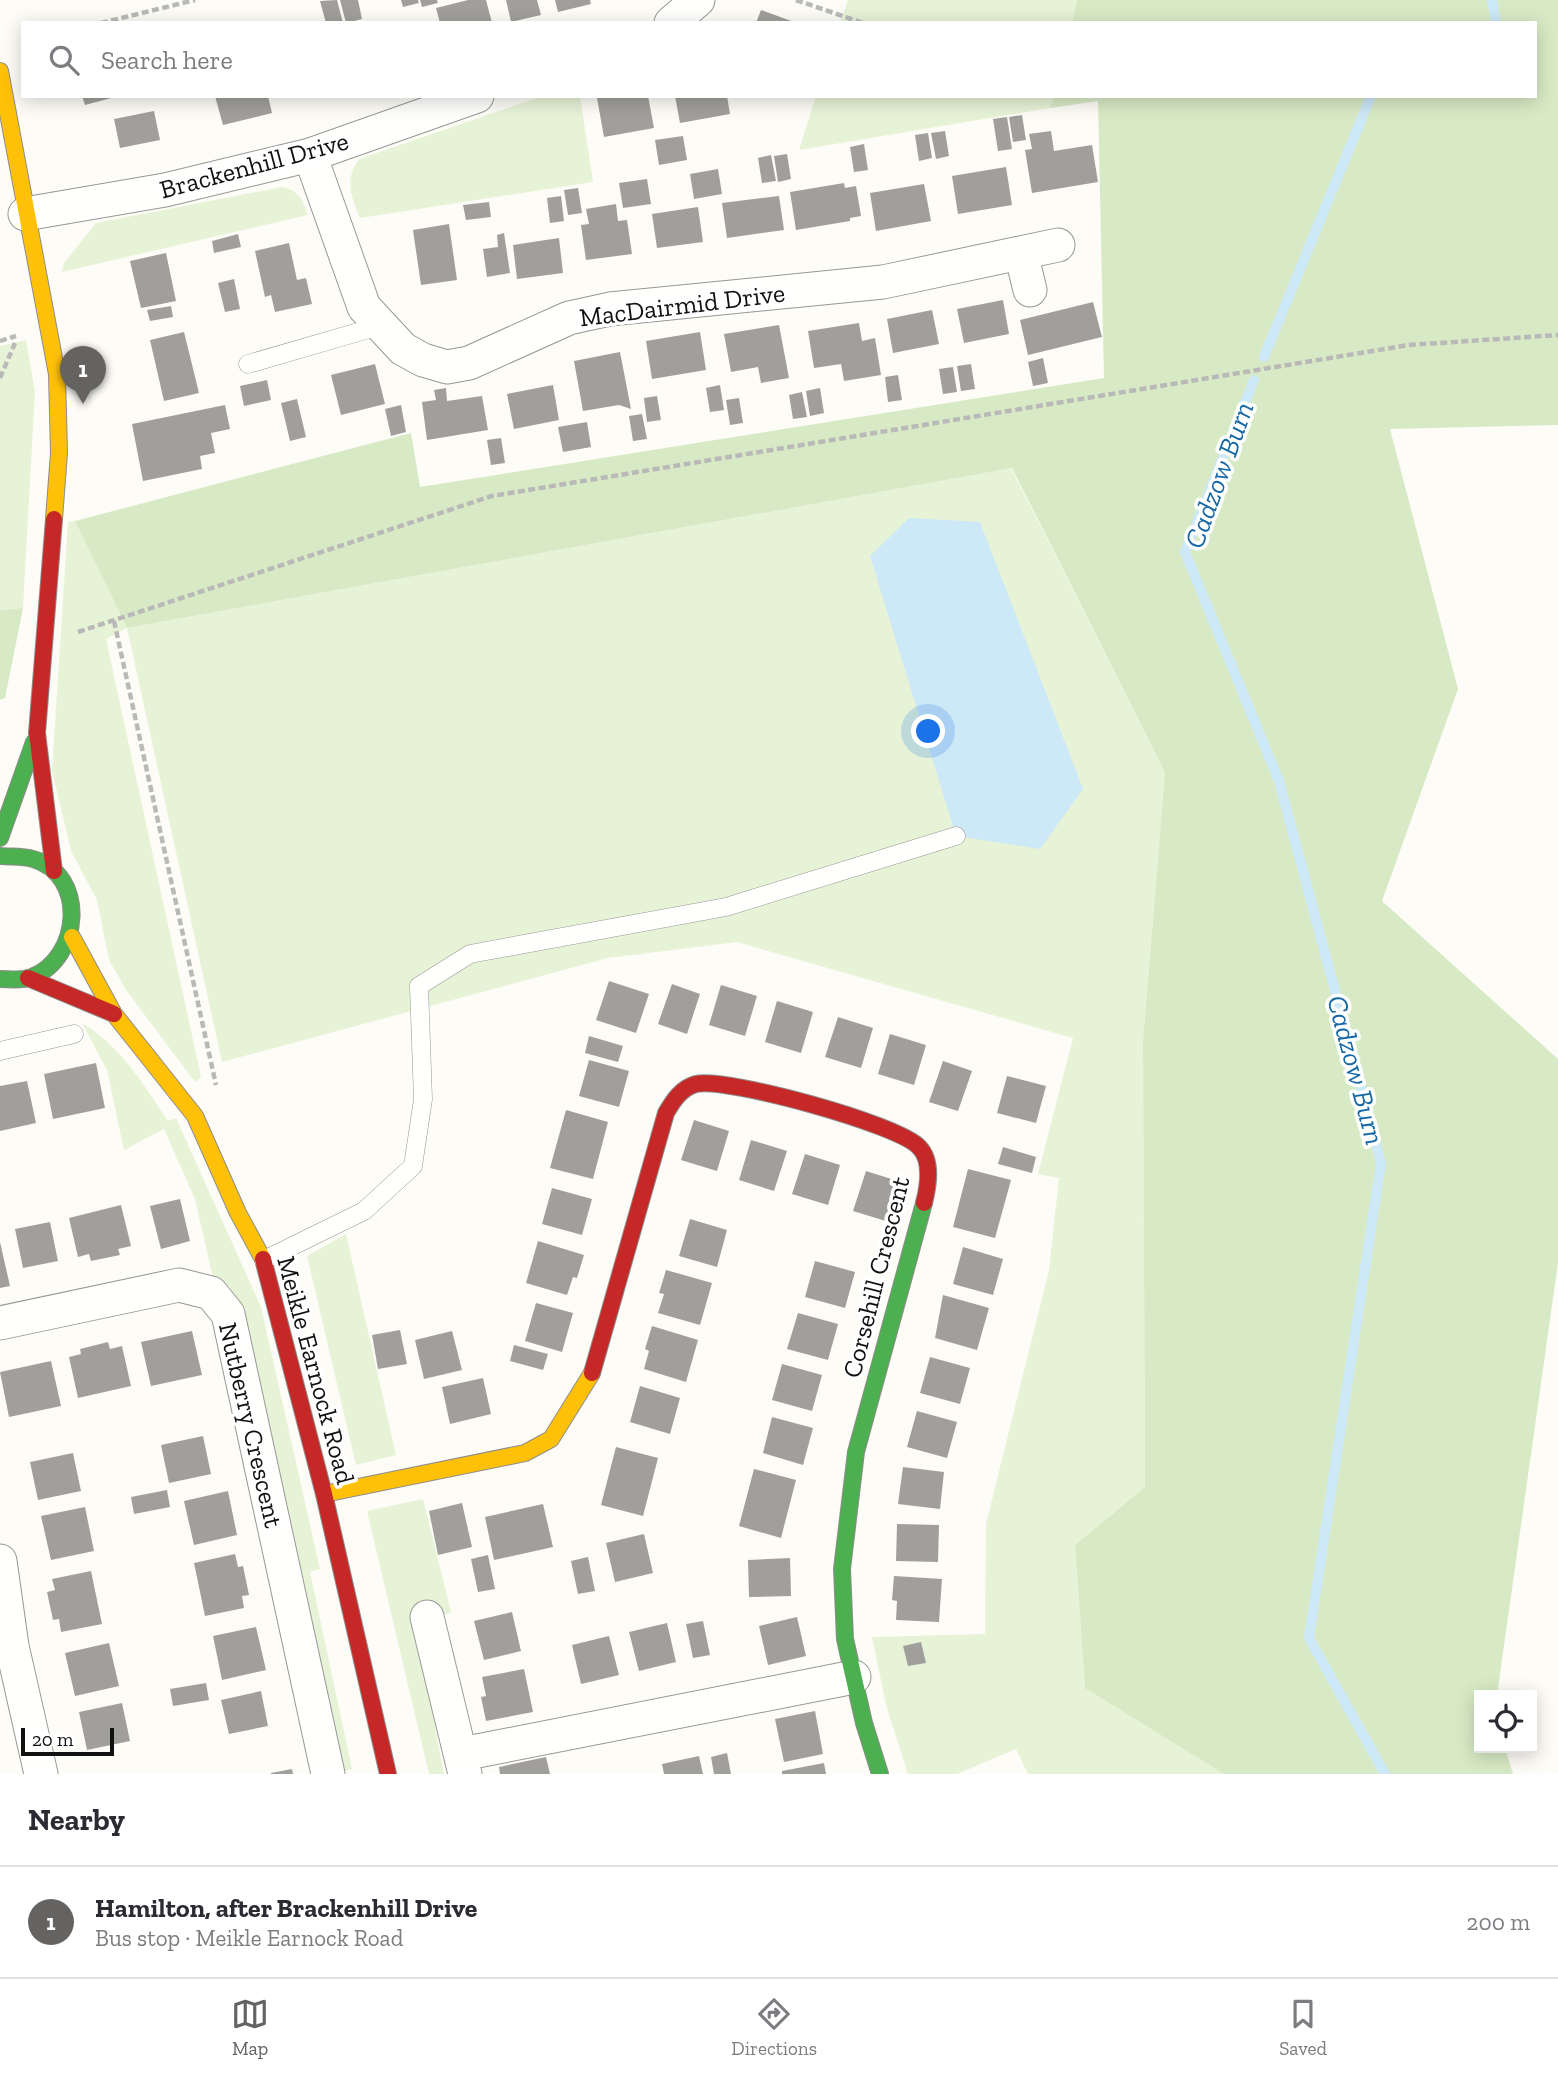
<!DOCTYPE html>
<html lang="en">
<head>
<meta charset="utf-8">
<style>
	:root { --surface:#fff; --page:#f2f2f3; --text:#2b2b33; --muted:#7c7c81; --line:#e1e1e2; --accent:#646362 }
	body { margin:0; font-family:"Zilla Slab",serif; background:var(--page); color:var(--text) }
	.controls { position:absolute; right:21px; bottom:21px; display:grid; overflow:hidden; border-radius:0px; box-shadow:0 4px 18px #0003 }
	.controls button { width:63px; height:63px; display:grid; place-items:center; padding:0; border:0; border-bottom:2px solid var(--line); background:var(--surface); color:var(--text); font:35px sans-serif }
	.scale { position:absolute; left:21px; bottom:18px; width:93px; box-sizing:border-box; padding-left:7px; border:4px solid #111; border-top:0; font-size:19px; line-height:24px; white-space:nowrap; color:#111; -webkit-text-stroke:5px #fff; paint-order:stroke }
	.you { position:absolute; left:929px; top:732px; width:24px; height:24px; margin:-18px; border:5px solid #fff; border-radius:50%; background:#1a73e8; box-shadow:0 0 0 10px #1a73e833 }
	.badge { display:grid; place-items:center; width:46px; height:46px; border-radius:50%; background:var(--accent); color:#fff; font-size:23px; font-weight:700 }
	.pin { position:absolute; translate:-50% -58px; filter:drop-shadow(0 2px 4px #0008) }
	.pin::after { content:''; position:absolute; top:37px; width:24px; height:21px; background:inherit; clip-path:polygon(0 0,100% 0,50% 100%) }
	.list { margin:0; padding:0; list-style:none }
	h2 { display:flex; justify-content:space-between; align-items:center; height:91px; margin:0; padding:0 28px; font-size:30px }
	h2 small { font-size:23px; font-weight:400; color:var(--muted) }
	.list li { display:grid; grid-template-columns:46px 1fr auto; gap:21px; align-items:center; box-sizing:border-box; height:112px; padding:0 28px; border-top:2px solid var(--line) }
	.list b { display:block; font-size:26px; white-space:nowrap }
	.list p { margin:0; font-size:23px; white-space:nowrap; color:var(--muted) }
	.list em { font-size:23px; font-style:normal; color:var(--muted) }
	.icon { flex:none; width:38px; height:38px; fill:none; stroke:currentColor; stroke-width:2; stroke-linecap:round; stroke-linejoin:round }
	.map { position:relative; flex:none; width:1558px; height:1774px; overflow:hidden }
	.search { position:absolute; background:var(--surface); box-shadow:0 4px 18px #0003; left:21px; right:21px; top:21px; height:77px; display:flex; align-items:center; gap:18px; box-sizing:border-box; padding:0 24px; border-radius:0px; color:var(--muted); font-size:26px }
	.sheet { height:203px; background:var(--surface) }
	nav { display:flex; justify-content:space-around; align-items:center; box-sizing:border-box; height:98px; border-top:2px solid var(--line); background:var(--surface); font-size:19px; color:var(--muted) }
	nav a { display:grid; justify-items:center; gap:4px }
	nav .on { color:var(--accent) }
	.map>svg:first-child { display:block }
</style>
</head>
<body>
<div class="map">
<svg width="1558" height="1774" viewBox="0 0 1558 1774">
	<rect width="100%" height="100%" fill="#fdfcf7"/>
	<path fill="#e7f3d7" d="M 848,0 L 1077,0 L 1072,23 L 840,23 Z
		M 543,96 L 580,96 L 593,182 L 360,218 C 351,196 344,180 359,159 Z
		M 816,96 L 1054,96 L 1050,108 L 799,150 Z
		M 282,187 C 300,191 302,199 308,215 L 62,272 L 64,263 L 96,223 Z
		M 26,340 L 35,392 L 23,608 L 0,610 L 0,346 Z
		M 1011,468 L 1165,772 L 1143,1041 L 1145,1487 L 1075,1545 L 1085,1687 L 1224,1774 L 1028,1774 L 1016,1749 L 957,1774 L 908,1774 L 886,1705 L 872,1637 L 985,1634 L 986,1524 L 1049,1270 L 1059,1178 L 1038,1174 L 1073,1038 L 737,942 L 608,958 L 222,1062 L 127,628 L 106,639 L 201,1077 L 195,1082 L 126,990 L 109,960 L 97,900 L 71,851 L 52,771 L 68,522 L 75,521 L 127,628 Z
		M 82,1023 C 121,1046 143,1084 168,1121 L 176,1118 L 261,1307 L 320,1569 L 310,1572 L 352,1769 L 339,1772 L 230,1287 L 213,1278 L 195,1199 L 164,1129 L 124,1150 L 107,1070 Z
		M 346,1234 L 396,1455 L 356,1465 L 307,1256 Z
		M 423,1499 L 451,1612 L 437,1618 L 431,1603 L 412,1607 L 444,1774 L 429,1774 L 367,1511 Z"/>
	<path fill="#d8eac5" d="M 1077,0 L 1558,0 L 1558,425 L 1390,429 L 1458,689 L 1382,901 L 1558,1059 L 1558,1263 L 1497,1695 L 1479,1695 L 1479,1748 L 1505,1748 L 1513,1774 L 1224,1774 L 1085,1688 L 1075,1545 L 1145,1487 L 1143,1041 L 1165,772 L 1012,468 L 127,628 L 75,521 L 411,433 L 420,487 L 1104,378 L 1098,101 L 1050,108 L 1054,96 L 1535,96 L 1535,23 L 1072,23 Z
		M 23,608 L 5,698 L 0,700 L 0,610 Z"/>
	<path fill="#cde8f7" d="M 909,518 L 980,522 L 1083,789 L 1040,849 L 956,836 L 870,556 Z"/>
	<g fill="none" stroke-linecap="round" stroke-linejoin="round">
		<path stroke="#cde8f7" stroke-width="10" d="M 1492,0 L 1496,23
			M 1264,357 L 1371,96
			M 1254,380 L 1185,552 L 1279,781 L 1381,1163 L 1309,1638 L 1385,1774"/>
	</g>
	<path fill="#a19f9c" d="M 337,0 L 343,23 L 326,23 L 320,1 Z
		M 340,0 L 358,0 L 362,19 L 346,23 Z
		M 401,0 L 418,0 L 419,3 L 403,7 Z
		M 420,0 L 437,0 L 438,3 L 422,7 Z
		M 468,0 L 486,0 L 492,23 L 440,23 L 436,8 Z
		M 506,0 L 537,0 L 541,15 L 511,22 Z
		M 555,0 L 590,0 L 591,4 L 558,12 Z
		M 761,10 L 794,22 L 794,23 L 756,23 Z
		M 82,96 L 115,96 L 115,97 L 85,105 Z
		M 215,96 L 268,96 L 272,113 L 223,125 Z
		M 648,96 L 654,128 L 604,137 L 597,98 Z
		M 675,96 L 727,96 L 730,114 L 680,123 Z
		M 154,111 L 160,140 L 120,148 L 114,119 Z
		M 1022,115 L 1026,140 L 1013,142 L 1009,117 Z
		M 1007,117 L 1012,149 L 998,151 L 993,119 Z
		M 945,131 L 949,156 L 936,159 L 931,133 Z
		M 1051,131 L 1054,151 L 1092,145 L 1098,182 L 1032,193 L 1025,150 L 1032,149 L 1029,134 Z
		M 928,133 L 932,158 L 919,161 L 915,135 Z
		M 683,136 L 687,160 L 659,165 L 655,140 Z
		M 864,144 L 868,170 L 854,172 L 850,147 Z
		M 787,154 L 791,179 L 778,182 L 774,156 Z
		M 771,155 L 776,181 L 762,183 L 758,158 Z
		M 1006,167 L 1012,205 L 958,214 L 952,176 Z
		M 718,169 L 722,194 L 694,199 L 690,174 Z
		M 647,179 L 651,204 L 623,208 L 619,183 Z
		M 844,183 L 845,188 L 856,186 L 861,216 L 850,218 L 850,221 L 796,230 L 790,192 Z
		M 924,184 L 931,221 L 876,231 L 870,193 Z
		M 578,188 L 582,213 L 568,215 L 564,190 Z
		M 561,196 L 564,221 L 550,223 L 547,198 Z
		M 779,196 L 784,230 L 727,238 L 722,203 Z
		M 489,202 L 491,217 L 466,220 L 463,205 Z
		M 616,204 L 618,221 L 627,220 L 632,254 L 586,260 L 581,225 L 589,224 L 586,209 Z
		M 698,207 L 703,242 L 657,248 L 652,214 Z
		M 449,224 L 457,280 L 421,285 L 413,230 Z
		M 504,233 L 510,273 L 487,277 L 483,249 L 498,247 L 497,235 Z
		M 238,234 L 241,247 L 214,253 L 212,241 Z
		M 559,238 L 563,273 L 517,279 L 513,245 Z
		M 289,243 L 297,280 L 306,278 L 312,304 L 275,312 L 271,295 L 265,297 L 255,251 Z
		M 166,253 L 176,301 L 141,308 L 130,261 Z
		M 234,279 L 240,309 L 225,312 L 218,283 Z
		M 1003,300 L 1009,334 L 964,343 L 957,309 Z
		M 1093,302 L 1102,337 L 1028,355 L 1020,320 Z
		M 171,306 L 173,317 L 150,321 L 147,310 Z
		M 932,310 L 939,344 L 893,353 L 887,319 Z
		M 859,323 L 862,341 L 875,338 L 881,375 L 844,381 L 841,364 L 814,368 L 808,331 Z
		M 779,325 L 789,378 L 761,383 L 758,367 L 731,372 L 724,334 Z
		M 184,332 L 199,393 L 164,401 L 150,340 Z
		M 700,332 L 706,370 L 652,379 L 646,341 Z
		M 620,352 L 631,409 L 619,405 L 583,411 L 574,361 Z
		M 1043,358 L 1048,383 L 1033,386 L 1028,362 Z
		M 375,364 L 385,404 L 341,415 L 331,375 Z
		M 971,364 L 975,389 L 961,391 L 957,366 Z
		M 953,367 L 957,392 L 943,394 L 939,369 Z
		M 898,375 L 902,400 L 888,402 L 885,377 Z
		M 267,380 L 271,400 L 244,406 L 240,386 Z
		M 553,385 L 559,420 L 514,429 L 507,394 Z
		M 720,385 L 724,410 L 710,412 L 706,388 Z
		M 446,388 L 447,401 L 482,396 L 488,430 L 427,440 L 422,402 L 436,400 L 434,390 Z
		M 820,388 L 824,413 L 810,416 L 806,391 Z
		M 802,392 L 807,417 L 793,419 L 789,395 Z
		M 657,396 L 661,420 L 647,422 L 644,398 Z
		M 739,398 L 743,423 L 730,425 L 726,400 Z
		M 297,399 L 306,437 L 290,441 L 281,403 Z
		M 225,405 L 230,429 L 211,433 L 215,453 L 200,456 L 202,469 L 143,481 L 132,424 Z
		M 401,405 L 406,432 L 391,436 L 385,409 Z
		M 642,414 L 647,439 L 633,441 L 629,416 Z
		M 587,422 L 591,447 L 563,452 L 558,427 Z
		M 501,438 L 505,463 L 491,465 L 487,440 Z
		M 609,981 L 649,994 L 636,1033 L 596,1020 Z
		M 672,984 L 700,994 L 687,1034 L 658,1024 Z
		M 721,985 L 757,996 L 745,1036 L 709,1025 Z
		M 777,1001 L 813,1012 L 801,1053 L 765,1042 Z
		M 838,1017 L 873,1028 L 861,1068 L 825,1057 Z
		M 890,1034 L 926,1045 L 914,1085 L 878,1074 Z
		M 589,1036 L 623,1046 L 618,1062 L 585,1053 Z
		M 589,1060 L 629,1071 L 619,1107 L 579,1096 Z
		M 943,1061 L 972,1071 L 958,1111 L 929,1102 Z
		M 96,1063 L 105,1108 L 53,1119 L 44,1074 Z
		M 1007,1076 L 1046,1086 L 1036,1123 L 997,1113 Z
		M 27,1081 L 36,1123 L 0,1131 L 0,1086 Z
		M 566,1110 L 608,1122 L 593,1179 L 550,1168 Z
		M 694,1120 L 729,1131 L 717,1171 L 681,1160 Z
		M 751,1140 L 787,1151 L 774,1191 L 739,1180 Z
		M 1003,1147 L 1036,1157 L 1032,1173 L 998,1164 Z
		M 805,1154 L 840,1165 L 828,1205 L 792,1194 Z
		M 968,1169 L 1011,1180 L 995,1238 L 953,1227 Z
		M 866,1171 L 901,1182 L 889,1222 L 853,1211 Z
		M 552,1188 L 592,1199 L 582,1235 L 542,1224 Z
		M 180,1199 L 190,1241 L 161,1249 L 150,1206 Z
		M 121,1205 L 131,1246 L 118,1249 L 120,1255 L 91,1261 L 89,1254 L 78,1257 L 69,1218 Z
		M 690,1219 L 727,1230 L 717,1267 L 679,1256 Z
		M 50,1222 L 58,1261 L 23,1268 L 15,1229 Z
		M 538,1241 L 584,1255 L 577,1278 L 573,1277 L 567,1295 L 526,1283 Z
		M 0,1242 L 10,1286 L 0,1288 Z
		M 963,1247 L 1003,1259 L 993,1295 L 953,1284 Z
		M 815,1261 L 855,1272 L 845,1308 L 805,1297 Z
		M 666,1270 L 712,1283 L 700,1325 L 658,1313 L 664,1294 L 659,1293 Z
		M 943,1295 L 989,1308 L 977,1350 L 935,1338 Z
		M 536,1303 L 573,1313 L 562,1352 L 525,1341 Z
		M 798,1313 L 838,1324 L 828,1360 L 787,1349 Z
		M 652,1326 L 698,1340 L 686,1382 L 644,1369 L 649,1351 L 645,1349 Z
		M 400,1330 L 407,1364 L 378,1369 L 372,1335 Z
		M 192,1331 L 202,1375 L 151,1386 L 141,1342 Z
		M 452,1331 L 462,1370 L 424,1379 L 415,1340 Z
		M 108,1342 L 110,1349 L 122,1346 L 131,1386 L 78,1398 L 69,1357 L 81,1354 L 80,1349 Z
		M 514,1345 L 548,1354 L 543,1370 L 510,1361 Z
		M 930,1357 L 970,1368 L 960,1404 L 920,1393 Z
		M 51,1361 L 61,1406 L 9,1417 L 0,1372 Z
		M 782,1364 L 822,1375 L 812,1411 L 772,1400 Z
		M 483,1378 L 491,1414 L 450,1424 L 442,1387 Z
		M 640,1386 L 680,1398 L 670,1434 L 630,1422 Z
		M 917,1411 L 957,1422 L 947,1458 L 907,1447 Z
		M 772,1417 L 813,1428 L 803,1465 L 763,1453 Z
		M 203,1436 L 211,1474 L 169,1483 L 161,1445 Z
		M 616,1447 L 658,1458 L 643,1516 L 601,1505 Z
		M 73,1453 L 81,1491 L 38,1500 L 30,1462 Z
		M 903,1467 L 944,1472 L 940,1509 L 898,1504 Z
		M 754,1469 L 796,1480 L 781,1538 L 739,1526 Z
		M 167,1490 L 170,1507 L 134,1514 L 131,1497 Z
		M 228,1491 L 237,1535 L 194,1545 L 184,1501 Z
		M 462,1503 L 472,1547 L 438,1555 L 429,1511 Z
		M 543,1504 L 553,1547 L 494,1560 L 485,1517 Z
		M 85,1507 L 94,1551 L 51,1560 L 41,1516 Z
		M 897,1524 L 939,1525 L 938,1562 L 896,1561 Z
		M 644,1534 L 653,1573 L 615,1582 L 606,1543 Z
		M 235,1554 L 238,1567 L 243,1566 L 249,1595 L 242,1596 L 244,1608 L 205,1616 L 194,1563 Z
		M 488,1555 L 495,1589 L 478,1592 L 471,1559 Z
		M 588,1557 L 595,1591 L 578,1594 L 571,1561 Z
		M 790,1558 L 791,1596 L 749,1597 L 748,1560 Z
		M 91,1571 L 102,1624 L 61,1632 L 59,1619 L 53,1620 L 47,1592 L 55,1590 L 52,1579 Z
		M 894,1576 L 942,1579 L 939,1622 L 896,1620 L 897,1601 L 892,1600 Z
		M 512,1612 L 521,1651 L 484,1660 L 474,1621 Z
		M 797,1617 L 806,1656 L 768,1665 L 759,1626 Z
		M 703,1621 L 710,1655 L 693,1658 L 686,1624 Z
		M 667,1623 L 676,1662 L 639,1671 L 629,1632 Z
		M 256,1627 L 266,1670 L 222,1680 L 213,1636 Z
		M 609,1636 L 619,1675 L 581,1684 L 572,1645 Z
		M 921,1642 L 926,1663 L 908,1666 L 903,1646 Z
		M 109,1643 L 119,1686 L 75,1696 L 65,1653 Z
		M 524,1669 L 533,1712 L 486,1721 L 481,1697 L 486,1696 L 482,1677 Z
		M 206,1683 L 209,1700 L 173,1706 L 170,1689 Z
		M 261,1691 L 268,1726 L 229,1734 L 221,1700 Z
		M 122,1703 L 130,1741 L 87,1750 L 79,1712 Z
		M 815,1711 L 823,1754 L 784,1762 L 775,1719 Z
		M 727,1753 L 731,1774 L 714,1774 L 711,1757 Z
		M 699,1756 L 703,1774 L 664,1774 L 662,1764 Z
		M 546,1757 L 550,1774 L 500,1774 L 499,1767 Z
		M 824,1763 L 826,1774 L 782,1774 L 782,1771 Z
		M 292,1769 L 293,1774 L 271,1774 L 271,1773 Z"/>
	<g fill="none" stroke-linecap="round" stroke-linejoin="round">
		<g stroke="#979795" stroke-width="19">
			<path id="lane" d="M 248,364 L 379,326
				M 0,1051 L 74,1034
				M 264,1260 L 364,1211 L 413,1166 L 423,1099 L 419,986 L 470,954 L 726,907 L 956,836"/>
		</g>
		<g stroke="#979795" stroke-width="35">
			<path id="street" d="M 671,23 L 698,0
				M 310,155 L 364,307 L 403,349 L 423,360 L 447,367 L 469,363 L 569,318 L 610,309 L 883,282 L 1058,245
				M 25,214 L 165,190 L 310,155 L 477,96
				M 1021,253 L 1030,290
				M 0,1323 L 179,1285 L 211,1293 L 228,1314 L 328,1774
				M 0,1561 L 12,1646 L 41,1774
				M 427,1617 L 465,1774
				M 462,1754 L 854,1677"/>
		</g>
		<g stroke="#8e8d8b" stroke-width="18">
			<path id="fast" d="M 0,838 L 34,742
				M 0,856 C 10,857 23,856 33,859 C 88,875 81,958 32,977 C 23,981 10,979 0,979
				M 880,1774 L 864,1723 L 845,1639 L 842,1569 L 856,1452 L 924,1203"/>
		</g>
		<g stroke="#8e8d8b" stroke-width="18">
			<path id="slow" d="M 0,71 L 57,374 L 59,453 L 54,519
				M 72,937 L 114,1014 L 195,1116 L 238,1213 L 263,1259
				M 324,1494 L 525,1453 L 551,1439 L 592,1373"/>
		</g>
		<g stroke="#8e8d8b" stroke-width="18">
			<path id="jam" d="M 54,519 L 37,733 L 54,871
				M 28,978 L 114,1014
				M 263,1259 L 324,1494 L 388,1774
				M 592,1373 L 666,1113 C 673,1101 681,1088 696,1084 C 726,1077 898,1124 919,1147 C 933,1161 928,1187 924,1203"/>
		</g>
		<path stroke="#b9b9b8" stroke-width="4.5" stroke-dasharray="7 3.5" stroke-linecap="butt" d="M 796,0 L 863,23
			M 101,23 L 195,0
			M 0,341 L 16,336
			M 0,378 L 15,343
			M 114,621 L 216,1085
			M 78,632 L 492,496 L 1409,345 L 1558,335"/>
		<use href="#lane" stroke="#fffffe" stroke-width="18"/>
		<use href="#street" stroke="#fffffe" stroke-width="33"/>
		<use href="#fast" stroke="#4caf50" stroke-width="16"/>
		<use href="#slow" stroke="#ffc107" stroke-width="16"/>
		<use href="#jam" stroke="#c62828" stroke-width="16"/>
	</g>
	<g text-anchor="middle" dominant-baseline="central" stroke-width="7" stroke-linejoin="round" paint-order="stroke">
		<g font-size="26" fill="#111" stroke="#fff">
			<text transform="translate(254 165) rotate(-15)">Brackenhill Drive</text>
			<text transform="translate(682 305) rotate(-7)">MacDairmid Drive</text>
			<text transform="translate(876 1277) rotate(-76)">Corsehill Crescent</text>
			<text transform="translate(316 1370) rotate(75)">Meikle Earnock Road</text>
			<text transform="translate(251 1425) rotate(77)">Nutberry Crescent</text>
		</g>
		<g font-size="28" font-style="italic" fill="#1768a6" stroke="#fff">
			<text transform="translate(1219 475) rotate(-70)">Cadzow Burn</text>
			<text transform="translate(1356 1070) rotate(75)">Cadzow Burn</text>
		</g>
	</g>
</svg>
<div class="controls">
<button><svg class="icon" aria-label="locate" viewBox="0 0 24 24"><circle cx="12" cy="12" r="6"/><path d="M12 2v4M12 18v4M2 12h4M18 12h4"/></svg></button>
</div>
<div class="scale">20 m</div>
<div class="you"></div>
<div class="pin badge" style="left:83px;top:404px">1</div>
<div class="search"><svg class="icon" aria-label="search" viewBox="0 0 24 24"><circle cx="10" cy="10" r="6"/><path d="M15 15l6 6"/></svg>Search here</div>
</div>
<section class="sheet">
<h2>Nearby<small></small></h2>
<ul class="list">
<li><span class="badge">1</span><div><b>Hamilton, after Brackenhill Drive</b><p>Bus stop · Meikle Earnock Road</p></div><em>200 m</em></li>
</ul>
</section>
<nav>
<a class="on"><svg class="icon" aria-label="map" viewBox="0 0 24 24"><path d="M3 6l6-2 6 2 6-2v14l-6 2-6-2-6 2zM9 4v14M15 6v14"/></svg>Map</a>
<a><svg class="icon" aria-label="directions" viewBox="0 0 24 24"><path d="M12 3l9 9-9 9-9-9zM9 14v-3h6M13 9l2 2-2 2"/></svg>Directions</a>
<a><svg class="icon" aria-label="saved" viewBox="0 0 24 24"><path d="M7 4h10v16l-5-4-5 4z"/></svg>Saved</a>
</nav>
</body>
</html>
